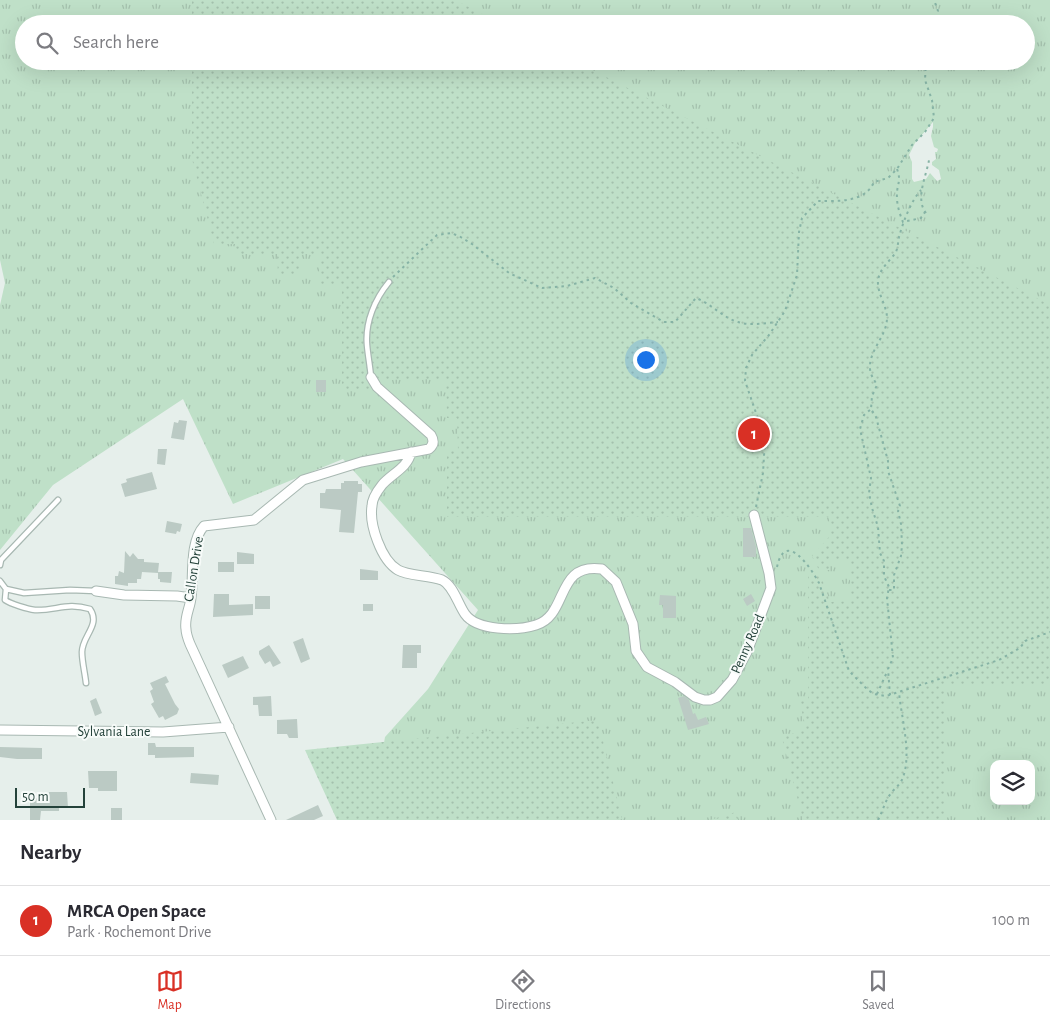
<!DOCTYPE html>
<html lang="en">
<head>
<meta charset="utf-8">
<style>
	:root { --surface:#fff; --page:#f7f7f7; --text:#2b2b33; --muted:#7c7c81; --line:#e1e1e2; --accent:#d93025 }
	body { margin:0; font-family:"Alegreya Sans",sans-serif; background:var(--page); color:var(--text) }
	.controls { position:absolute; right:15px; bottom:15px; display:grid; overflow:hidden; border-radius:10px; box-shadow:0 5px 20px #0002 }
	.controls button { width:45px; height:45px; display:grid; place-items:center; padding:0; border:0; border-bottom:1px solid var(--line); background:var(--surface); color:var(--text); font:25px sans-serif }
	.scale { position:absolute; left:15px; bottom:12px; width:70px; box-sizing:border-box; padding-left:5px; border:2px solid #24423a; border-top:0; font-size:14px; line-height:18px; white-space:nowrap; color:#24423a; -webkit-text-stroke:4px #f7fbf9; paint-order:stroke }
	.you { position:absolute; left:645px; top:359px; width:18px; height:18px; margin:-12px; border:4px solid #fff; border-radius:50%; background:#1a73e8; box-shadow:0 0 0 8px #1a73e833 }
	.badge { display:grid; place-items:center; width:32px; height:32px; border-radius:50%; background:var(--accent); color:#fff; font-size:16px; font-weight:700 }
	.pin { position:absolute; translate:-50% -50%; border:2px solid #fff; box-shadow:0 1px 5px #0006 }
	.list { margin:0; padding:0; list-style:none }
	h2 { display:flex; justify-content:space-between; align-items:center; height:65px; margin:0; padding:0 20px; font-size:21px }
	h2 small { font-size:16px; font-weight:400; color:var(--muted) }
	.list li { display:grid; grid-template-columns:32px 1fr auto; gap:15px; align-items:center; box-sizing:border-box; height:70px; padding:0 20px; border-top:1px solid var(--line) }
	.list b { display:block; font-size:19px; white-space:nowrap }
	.list p { margin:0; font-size:16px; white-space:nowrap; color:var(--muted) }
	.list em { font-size:16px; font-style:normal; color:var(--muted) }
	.icon { flex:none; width:28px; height:28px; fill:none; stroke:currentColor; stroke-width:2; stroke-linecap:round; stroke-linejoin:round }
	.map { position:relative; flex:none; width:1050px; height:820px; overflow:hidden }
	.search { position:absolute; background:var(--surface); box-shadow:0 5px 20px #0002; left:15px; right:15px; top:15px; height:55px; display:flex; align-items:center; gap:12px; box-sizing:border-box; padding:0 18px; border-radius:28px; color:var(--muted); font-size:19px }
	.sheet { height:135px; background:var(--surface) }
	nav { display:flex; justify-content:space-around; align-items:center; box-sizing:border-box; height:70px; border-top:1px solid var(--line); background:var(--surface); font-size:14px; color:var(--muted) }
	nav a { display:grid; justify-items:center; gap:2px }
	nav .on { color:var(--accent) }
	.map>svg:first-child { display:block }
</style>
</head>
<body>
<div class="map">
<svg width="1050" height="820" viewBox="0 0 1050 820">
	<defs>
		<pattern id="grass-tufts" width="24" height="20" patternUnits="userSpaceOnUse" patternTransform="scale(1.25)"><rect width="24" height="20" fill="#bfe0c8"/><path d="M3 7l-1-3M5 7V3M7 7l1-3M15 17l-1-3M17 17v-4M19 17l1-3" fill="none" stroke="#a4c1ad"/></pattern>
		<pattern id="park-dots" width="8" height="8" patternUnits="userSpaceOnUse" patternTransform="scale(1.25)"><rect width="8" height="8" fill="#bfe0c8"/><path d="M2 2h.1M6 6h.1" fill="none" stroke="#a4c1ad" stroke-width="1.8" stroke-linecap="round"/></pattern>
	</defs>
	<rect width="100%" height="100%" fill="#e6efeb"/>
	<path fill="url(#grass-tufts)" fill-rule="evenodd" d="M 0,0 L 1050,0 L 1050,820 L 371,820 L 385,737 L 428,689 L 478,610 L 343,459 L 233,504 L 183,399 L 53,485 L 0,550 L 0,305 L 5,283 L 0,260 ZM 24,24 L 1026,24 L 1026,61 L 24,61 ZM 933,122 L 933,127 L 931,136 L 934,147 L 938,149 L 937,152 L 935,152 L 936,159 L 932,162 L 932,165 L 939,170 L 941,179 L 937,181 L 930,173 L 926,179 L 914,182 L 912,179 L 912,162 L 909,155 L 915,143 ZM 994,764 L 1031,764 L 1031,801 L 994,801 Z"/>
	<path fill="url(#park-dots)" d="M 192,0 L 455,0 L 502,24 L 192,24 Z
		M 192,61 L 575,61 L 1050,305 L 1050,686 L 944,686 L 944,820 L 803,820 L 782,738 L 806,728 L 799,700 L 808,699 L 808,576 L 821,576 L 830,602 L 850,601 L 850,559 L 829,559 L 829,570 L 819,570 L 812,556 L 829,537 L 829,517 L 447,517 L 447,451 L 458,450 L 457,418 L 447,418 L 446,379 L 377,380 L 380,385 L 388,390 L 342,391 L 342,286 L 319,286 L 319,254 L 299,254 L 299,275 L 278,275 L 277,254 L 235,254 L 235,244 L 214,244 L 192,159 Z
		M 598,720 L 622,819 L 618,820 L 337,820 L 305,750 Z
		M 736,812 L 738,820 L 710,820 Z"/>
	<path fill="#bbcac4" d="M 316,380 L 326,380 L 326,392 L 316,392 Z
		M 179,420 L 187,421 L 184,440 L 171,438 L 174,422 L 178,423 Z
		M 158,449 L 167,449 L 165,465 L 157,464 Z
		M 152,472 L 157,489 L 125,497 L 121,484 L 127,482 L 126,479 Z
		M 344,481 L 358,481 L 358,484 L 362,484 L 362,492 L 358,492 L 354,533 L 339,532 L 341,510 L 320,508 L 320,493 L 325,493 L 326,489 L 341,489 L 341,483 L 344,483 Z
		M 167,521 L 182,524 L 180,532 L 177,531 L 176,534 L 165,532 Z
		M 743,528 L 751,528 L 756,547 L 756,557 L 743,557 Z
		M 125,551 L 130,557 L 133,553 L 138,559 L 144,559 L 144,562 L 159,563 L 158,572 L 172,572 L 171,583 L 160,582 L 160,579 L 158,579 L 158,573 L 142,572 L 141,579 L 137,579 L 137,583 L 128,583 L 128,586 L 115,584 L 115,576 L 118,576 L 119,571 L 124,573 Z
		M 237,552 L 254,554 L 254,564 L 237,564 Z
		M 218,562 L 234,562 L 234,572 L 218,572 Z
		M 360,569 L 378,571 L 378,580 L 360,580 Z
		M 214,594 L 229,594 L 229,605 L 253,604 L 253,615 L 213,617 Z
		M 751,594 L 755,601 L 747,606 L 743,599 Z
		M 660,595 L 676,596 L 676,618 L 663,618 L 663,605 L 659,605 Z
		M 255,596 L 270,596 L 270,609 L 255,609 Z
		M 363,604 L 373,604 L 373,611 L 363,611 Z
		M 303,638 L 310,659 L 301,663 L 293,642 Z
		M 269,645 L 281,663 L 273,667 L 270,661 L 265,664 L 259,654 L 259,651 Z
		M 403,645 L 421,645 L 421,653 L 417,653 L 417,668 L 402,668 Z
		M 243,656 L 249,668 L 228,678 L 222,665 Z
		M 166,676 L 169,682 L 165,684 L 175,704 L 179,709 L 177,714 L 165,720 L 163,716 L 159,718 L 151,704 L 154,702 L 150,691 L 153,689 L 150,683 Z
		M 271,696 L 272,716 L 259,716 L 258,705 L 253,705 L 253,697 Z
		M 684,696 L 689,700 L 693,714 L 695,713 L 698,720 L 706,717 L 709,724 L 688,730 L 678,698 Z
		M 96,698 L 102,713 L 95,716 L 90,701 Z
		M 297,719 L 298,738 L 289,738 L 287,734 L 277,734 L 277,720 Z
		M 148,743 L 155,743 L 156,747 L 194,747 L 194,757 L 155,758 L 155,755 L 148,755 Z
		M 0,747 L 42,748 L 42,759 L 17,759 L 0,757 Z
		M 88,771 L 117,771 L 117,791 L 98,791 L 98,788 L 89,788 Z
		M 191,773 L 219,775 L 218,785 L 190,783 Z
		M 49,792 L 67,792 L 68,808 L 59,808 L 59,811 L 41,811 L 40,820 L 30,820 L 30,801 L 35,801 L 36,798 L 41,799 L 42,797 L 49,798 Z
		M 318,805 L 323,816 L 314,820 L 286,820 Z
		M 111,808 L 122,808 L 122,820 L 111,820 Z"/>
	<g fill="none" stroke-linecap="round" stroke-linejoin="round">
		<g stroke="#a8b8b2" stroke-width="7">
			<path id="lane" d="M 371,377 C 370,366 368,356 367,345 C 365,322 375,299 389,282
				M 0,565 L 1,560 L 58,500
				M 0,581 L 6,589 L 24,593 L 70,590 L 96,591
				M 6,589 L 5,600 C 11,604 27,609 35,610 C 56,611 66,602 90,609 C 101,625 82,636 82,652 C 82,662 85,673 86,683"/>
		</g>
		<g stroke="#a8b8b2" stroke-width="11">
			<path id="street" d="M 411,452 C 408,468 391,474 382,485 C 378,490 372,499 372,506 C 369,524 381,560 398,570 C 408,576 429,575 442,580 C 453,585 458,604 465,614 C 477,631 517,631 536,625 C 569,615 555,562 602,569 L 616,582 L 633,624 L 636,651 L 647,667 L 675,682 L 695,697 L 704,700 L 710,700 L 717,697 L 732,680 L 747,652 L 771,588 L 769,573 L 754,515
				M 96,591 L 124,595 L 177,596 L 191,598
				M 0,730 L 163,732 L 229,727
				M 271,820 L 190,644 C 188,639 186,634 186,629 C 184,618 190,608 191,598 C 194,577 189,542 204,526 L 254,520 L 303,480 L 361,462 L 429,449 C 434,445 434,440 431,435 L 377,387 L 371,377"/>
		</g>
		<path stroke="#86b3a5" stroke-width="2" stroke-dasharray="2.5 4" stroke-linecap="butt" d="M 934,24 L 938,11 L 934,0
			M 897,169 C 902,182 896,185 897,198 C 897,205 900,215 903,222 L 921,218 L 925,212
			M 926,213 C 915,199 926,177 929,160
			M 393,277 L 437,235 L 451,233 L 459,236 L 472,244 L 509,273 L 542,288 L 567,286 L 595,278 L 614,288 L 631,303 L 664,322 L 675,322 L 696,298 C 710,303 725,319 738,322 C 750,326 765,323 778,322
			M 870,410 L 864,415 L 860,429 L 871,478 L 869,493 L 872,508 L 878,527 L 880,553 L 884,561 L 884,576 L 889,587 L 887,598 L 893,658 L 888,669 L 890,695
			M 756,507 L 763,473 L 765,439 L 745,381 L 746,368 L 752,355 L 769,335 L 785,311 L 797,275 L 799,232 L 802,218 L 818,201 C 837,201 865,203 874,182 L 888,178 L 897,169 L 912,145 L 925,132 L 934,118 L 932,100 L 925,80 L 926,61
			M 777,567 C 785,529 811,568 819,583 L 849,671 L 868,690 L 874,694 L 886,696 L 999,660 L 1020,648 L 1025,641 L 1050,632
			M 889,590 L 894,590 L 894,575 L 901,556 L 902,545 L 901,524 L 898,511 L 900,506 L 888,471 L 888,461 L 876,417 L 871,409 L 872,396 L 877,385 C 874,379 870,375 870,368 C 869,350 887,336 887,318 C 887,306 877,293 878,281 C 879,269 890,261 896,252 C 898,247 898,242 899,237 C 903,222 911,201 921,190
			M 877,694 L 887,672
			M 878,820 C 883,811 885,800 892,792 C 896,787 901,784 903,777 C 912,754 901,716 899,692"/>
		<use href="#lane" stroke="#fff" stroke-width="4.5"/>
		<use href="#street" stroke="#fff" stroke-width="9"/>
	</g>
	<g text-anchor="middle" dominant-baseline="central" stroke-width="4" stroke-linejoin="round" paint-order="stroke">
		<g font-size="14" fill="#24423a" stroke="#f7fbf9">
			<text transform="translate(194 569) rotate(-81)">Callon Drive</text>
			<text transform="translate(748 644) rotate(-66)">Penny Road</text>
			<text x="114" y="732">Sylvania Lane</text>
		</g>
	</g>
</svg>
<div class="controls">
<button><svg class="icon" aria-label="layers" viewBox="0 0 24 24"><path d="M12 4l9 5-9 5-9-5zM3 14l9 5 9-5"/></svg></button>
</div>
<div class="scale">50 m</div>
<div class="you"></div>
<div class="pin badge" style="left:754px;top:434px">1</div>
<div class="search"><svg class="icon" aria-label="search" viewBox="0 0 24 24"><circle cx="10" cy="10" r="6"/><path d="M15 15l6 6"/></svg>Search here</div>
</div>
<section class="sheet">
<h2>Nearby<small></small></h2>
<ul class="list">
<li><span class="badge">1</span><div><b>MRCA Open Space</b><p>Park · Rochemont Drive</p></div><em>100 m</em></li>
</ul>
</section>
<nav>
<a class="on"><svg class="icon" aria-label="map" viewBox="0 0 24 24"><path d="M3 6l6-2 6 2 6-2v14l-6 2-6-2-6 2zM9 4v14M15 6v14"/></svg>Map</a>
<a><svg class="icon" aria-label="directions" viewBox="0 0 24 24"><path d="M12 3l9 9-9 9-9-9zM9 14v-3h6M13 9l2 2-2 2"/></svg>Directions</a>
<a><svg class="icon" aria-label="saved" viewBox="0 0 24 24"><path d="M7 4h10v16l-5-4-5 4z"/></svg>Saved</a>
</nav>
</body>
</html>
